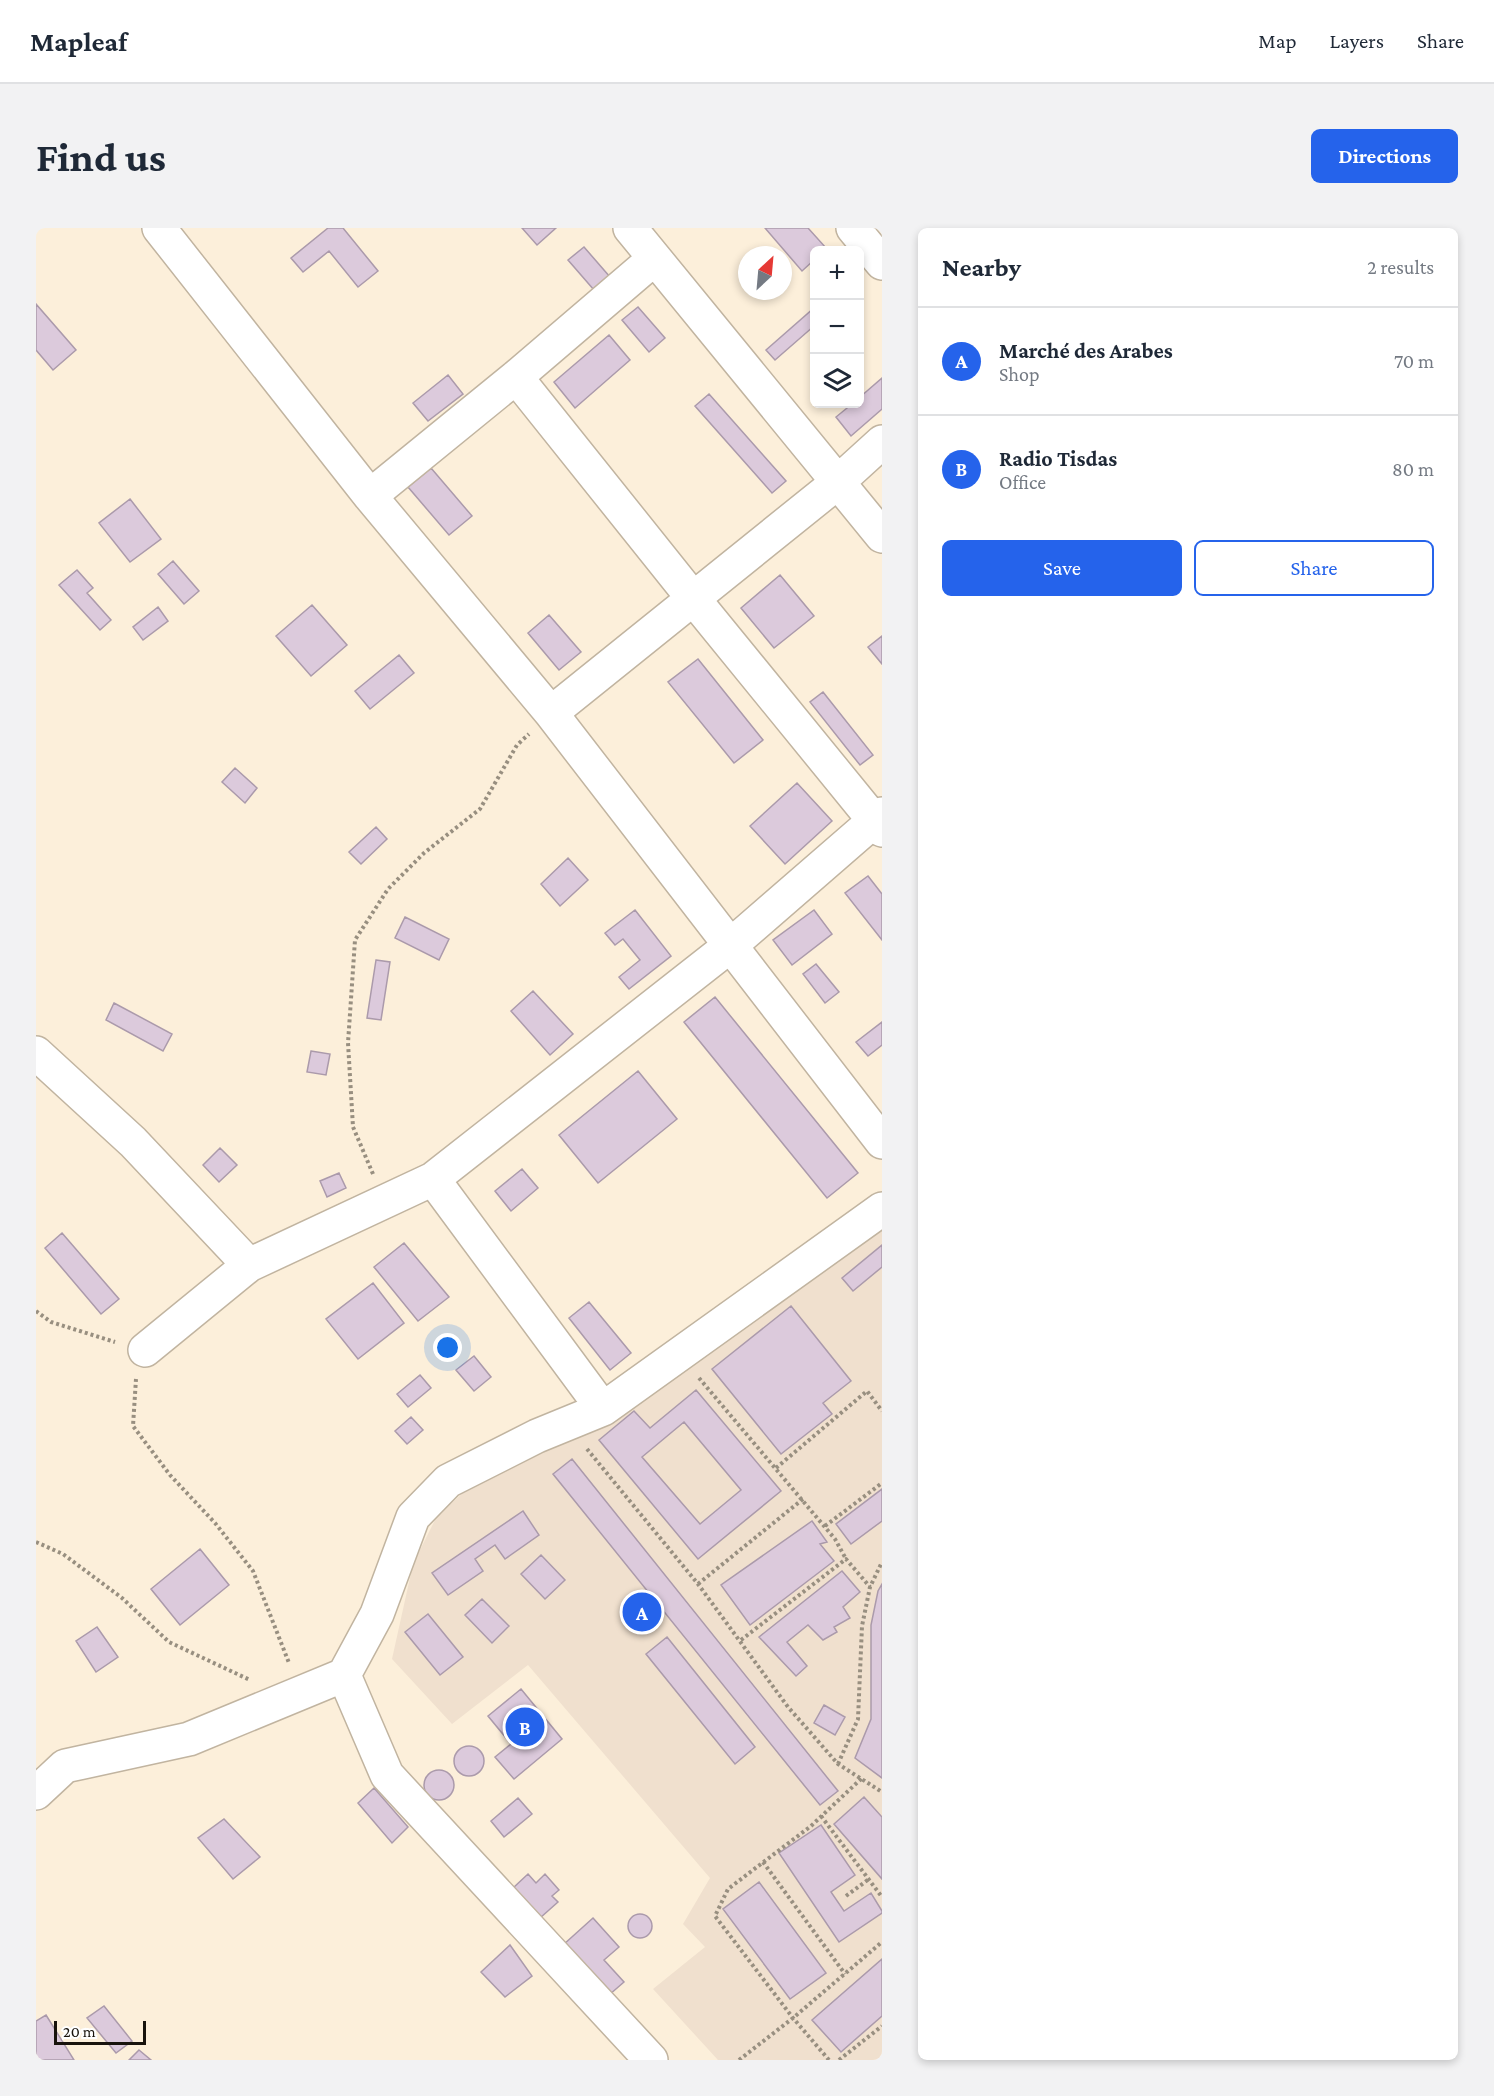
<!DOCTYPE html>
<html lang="en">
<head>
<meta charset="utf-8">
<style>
	:root { --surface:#fff; --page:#f2f2f3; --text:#1f2937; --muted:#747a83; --line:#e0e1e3; --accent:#2563eb }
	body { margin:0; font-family:"Crimson Pro",serif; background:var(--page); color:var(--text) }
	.controls { position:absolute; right:18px; top:18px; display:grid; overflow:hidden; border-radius:9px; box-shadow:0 3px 9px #0003 }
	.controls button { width:54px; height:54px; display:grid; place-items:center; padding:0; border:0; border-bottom:2px solid var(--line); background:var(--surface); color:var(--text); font:30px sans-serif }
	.compass { position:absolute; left:702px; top:18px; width:54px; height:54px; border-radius:50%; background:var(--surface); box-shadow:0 3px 9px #0003; rotate:26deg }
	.scale { position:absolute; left:18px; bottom:15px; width:92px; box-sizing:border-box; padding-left:6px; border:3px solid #18130c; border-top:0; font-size:16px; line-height:21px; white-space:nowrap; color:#18130c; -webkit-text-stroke:4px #fff; paint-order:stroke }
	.you { position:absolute; left:412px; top:1120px; width:21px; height:21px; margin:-15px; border:4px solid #fff; border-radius:50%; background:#1a73e8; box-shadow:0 0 0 9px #1a73e833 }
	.badge { display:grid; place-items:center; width:39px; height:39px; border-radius:50%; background:var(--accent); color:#fff; font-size:20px; font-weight:700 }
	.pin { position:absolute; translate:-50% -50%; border:3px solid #fff; box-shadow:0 2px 6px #0006 }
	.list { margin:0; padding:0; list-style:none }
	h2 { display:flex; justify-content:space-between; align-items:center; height:78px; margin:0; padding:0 24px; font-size:26px }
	h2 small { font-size:20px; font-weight:400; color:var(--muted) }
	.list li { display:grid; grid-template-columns:39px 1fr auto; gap:18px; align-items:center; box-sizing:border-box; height:108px; padding:0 24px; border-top:2px solid var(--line) }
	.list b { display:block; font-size:22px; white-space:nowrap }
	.list p { margin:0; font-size:20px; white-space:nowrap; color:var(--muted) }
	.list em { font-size:20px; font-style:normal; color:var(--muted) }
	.actions { display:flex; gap:12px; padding:18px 24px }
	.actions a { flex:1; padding:14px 0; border:2px solid var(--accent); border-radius:9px; text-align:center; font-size:21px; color:var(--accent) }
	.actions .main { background:var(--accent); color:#fff }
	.icon { flex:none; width:33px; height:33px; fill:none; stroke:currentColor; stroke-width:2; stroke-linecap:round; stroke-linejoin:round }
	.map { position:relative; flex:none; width:846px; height:1832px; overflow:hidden; border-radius:9px }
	header { display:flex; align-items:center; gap:36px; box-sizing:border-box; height:84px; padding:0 30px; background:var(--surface); border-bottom:2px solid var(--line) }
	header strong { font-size:28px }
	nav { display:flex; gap:33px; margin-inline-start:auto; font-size:21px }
	.intro { display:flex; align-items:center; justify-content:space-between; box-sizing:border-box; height:144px; padding:0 36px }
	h1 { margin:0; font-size:42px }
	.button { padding:15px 27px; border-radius:9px; background:var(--accent); color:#fff; font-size:21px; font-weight:700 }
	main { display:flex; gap:36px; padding:0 36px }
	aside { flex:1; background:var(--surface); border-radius:9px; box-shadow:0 3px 9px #0003 }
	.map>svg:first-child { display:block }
</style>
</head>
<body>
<header>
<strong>Mapleaf</strong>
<nav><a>Map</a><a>Layers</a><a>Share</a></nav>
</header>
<div class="intro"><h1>Find us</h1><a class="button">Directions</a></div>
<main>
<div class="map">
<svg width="846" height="1832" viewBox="0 0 846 1832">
	<rect width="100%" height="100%" fill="#fcefda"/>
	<path fill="#f0e0ce" d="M 846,994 L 846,1832 L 682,1832 L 617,1761 L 669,1719 L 647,1696 L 674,1650 L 492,1437 L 416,1496 L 356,1431 L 377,1336 L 401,1288 L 438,1255 Z"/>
	<path fill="#dccadc" stroke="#ab9aab" stroke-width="1.5" fill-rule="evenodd" d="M 292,0 L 307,0 L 342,43 L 322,59 L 293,23 L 267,44 L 255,30 Z
		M 486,0 L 520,0 L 501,17 Z
		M 729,0 L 772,0 L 791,21 L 778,22 L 778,32 L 766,43 Z
		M 548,19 L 574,49 L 558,62 L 532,32 Z
		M 0,76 L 40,122 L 17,142 L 0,122 Z
		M 602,79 L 629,110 L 613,124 L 586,92 Z
		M 778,80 L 778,98 L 739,132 L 730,122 Z
		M 573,107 L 594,132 L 539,180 L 518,154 Z
		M 412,147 L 427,166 L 392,193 L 377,175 Z
		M 846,150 L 846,181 L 815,208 L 800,189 L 816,176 L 824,176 L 824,169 Z
		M 673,166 L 750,253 L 736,265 L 659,178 Z
		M 395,240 L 436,288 L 413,307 L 372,259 Z
		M 94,271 L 125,311 L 94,334 L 63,295 Z
		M 137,333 L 163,363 L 148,376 L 122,346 Z
		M 41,342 L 57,360 L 51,365 L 75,392 L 64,402 L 23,357 Z
		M 744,347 L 778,388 L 738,420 L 705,380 Z
		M 276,377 L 311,417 L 275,448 L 240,408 Z
		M 122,379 L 132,393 L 107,412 L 97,399 Z
		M 513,387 L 545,424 L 523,442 L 492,405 Z
		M 846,408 L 846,436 L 832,419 Z
		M 363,427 L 378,445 L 334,481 L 319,463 Z
		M 662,431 L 727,512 L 698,535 L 632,454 Z
		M 787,464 L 837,527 L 824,537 L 774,474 Z
		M 199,540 L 221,560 L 209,575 L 186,554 Z
		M 761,555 L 796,593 L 749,636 L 714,598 Z
		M 340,599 L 351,611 L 325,636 L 313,624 Z
		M 532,630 L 552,652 L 524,678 L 505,656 Z
		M 832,648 L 846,666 L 846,712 L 809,665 Z
		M 599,682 L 635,728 L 593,761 L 583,749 L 604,732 L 587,711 L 579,717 L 569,705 Z
		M 778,682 L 796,706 L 756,737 L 737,712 Z
		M 369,689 L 413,711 L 403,732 L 359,710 Z
		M 340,732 L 354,734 L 345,792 L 331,790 Z
		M 780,736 L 803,764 L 789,775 L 767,746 Z
		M 497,763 L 537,806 L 514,827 L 475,783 Z
		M 679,769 L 822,945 L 791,970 L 648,794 Z
		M 78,775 L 136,806 L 127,823 L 70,792 Z
		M 846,794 L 846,817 L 832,828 L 820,814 Z
		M 275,823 L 294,826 L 290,847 L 271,844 Z
		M 602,843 L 641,891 L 562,955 L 523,907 Z
		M 184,920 L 201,937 L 183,954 L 167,937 Z
		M 486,941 L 502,960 L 475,983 L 459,963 Z
		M 303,945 L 310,960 L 291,969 L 284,953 Z
		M 26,1005 L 83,1071 L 65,1086 L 9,1020 Z
		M 368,1015 L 413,1069 L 382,1093 L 338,1039 Z
		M 846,1017 L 846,1039 L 817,1063 L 806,1050 Z
		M 337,1055 L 368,1095 L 322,1131 L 290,1091 Z
		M 553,1074 L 595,1125 L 574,1142 L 533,1090 Z
		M 755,1078 L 815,1153 L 787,1175 L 796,1186 L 745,1226 L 676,1141 Z
		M 438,1128 L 455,1149 L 438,1163 L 420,1142 Z
		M 384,1147 L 395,1160 L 372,1179 L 361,1166 Z
		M 660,1162 L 745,1263 L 662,1331 L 563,1212 L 598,1183 L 614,1200 ZM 648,1194 L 705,1262 L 664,1296 L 606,1229 Z
		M 375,1189 L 387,1202 L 371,1216 L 359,1203 Z
		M 536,1231 L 802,1563 L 784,1577 L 517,1246 Z
		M 846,1261 L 846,1293 L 815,1316 L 800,1296 Z
		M 487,1283 L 503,1307 L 469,1331 L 459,1317 L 439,1331 L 447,1343 L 412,1367 L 396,1345 Z
		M 776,1293 L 791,1314 L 784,1316 L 798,1333 L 714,1397 L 685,1357 Z
		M 164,1321 L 193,1357 L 144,1397 L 115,1361 Z
		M 505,1327 L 529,1352 L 509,1371 L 485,1346 Z
		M 806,1343 L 824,1364 L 807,1379 L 814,1390 L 798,1399 L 801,1404 L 787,1412 L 772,1397 L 751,1414 L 771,1438 L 760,1448 L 723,1409 Z
		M 846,1356 L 846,1550 L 819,1530 L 835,1491 L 835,1397 L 842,1363 Z
		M 446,1371 L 473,1398 L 456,1415 L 429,1387 Z
		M 392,1386 L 427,1429 L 404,1447 L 369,1404 Z
		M 61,1399 L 82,1429 L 60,1444 L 40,1413 Z
		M 631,1409 L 719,1519 L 699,1536 L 610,1426 Z
		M 485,1461 L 526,1511 L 478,1551 L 459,1529 L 475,1516 L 452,1488 Z
		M 788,1477 L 809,1489 L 799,1507 L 778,1495 Z
		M418 1533a15 15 0 1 1 30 0a15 15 0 1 1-30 0Z
		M388 1557a15 15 0 1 1 30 0a15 15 0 1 1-30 0Z
		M 338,1560 L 372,1599 L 356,1615 L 322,1575 Z
		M 828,1569 L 846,1589 L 846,1651 L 798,1596 Z
		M 482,1570 L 496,1586 L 468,1609 L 455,1593 Z
		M 188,1591 L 224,1629 L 197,1651 L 162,1610 Z
		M 785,1597 L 819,1647 L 795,1664 L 808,1683 L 835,1665 L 846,1683 L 846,1685 L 803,1714 L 743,1625 Z
		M 492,1646 L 500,1655 L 509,1646 L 523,1662 L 516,1668 L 522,1674 L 504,1690 L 477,1660 Z
		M 723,1654 L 790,1745 L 754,1771 L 687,1681 Z
		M592 1698a12 12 0 1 1 24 0a12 12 0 1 1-24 0Z
		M 557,1690 L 583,1719 L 568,1732 L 588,1754 L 573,1767 L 527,1717 Z
		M 474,1717 L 496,1748 L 469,1769 L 445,1744 Z
		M 846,1731 L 846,1788 L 805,1824 L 776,1792 Z
		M 68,1778 L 96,1813 L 80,1825 L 51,1790 Z
		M 10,1787 L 38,1832 L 0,1832 L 0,1793 Z
		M 103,1822 L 115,1832 L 93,1832 Z"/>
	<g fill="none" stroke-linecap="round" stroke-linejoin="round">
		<g stroke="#c1b4a0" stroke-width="36">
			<path id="minor" d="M 123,0 L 334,268 L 515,485 L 846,914
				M 594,0 L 846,308
				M 817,0 L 846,35
				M 480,149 L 656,369 L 846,602
				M 334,268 L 480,149 L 618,31
				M 515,485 L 802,254 L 846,214
				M 0,825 L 97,914 L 213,1037
				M 397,951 L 567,1181
				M 109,1122 L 213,1037 L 397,951 L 695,717 L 846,586
				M 308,1447 L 351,1547 L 615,1832
				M 0,1565 L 29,1538 L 153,1511 L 308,1447 L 341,1386 L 377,1289 L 412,1253 L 501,1208 L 567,1181 L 846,981"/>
		</g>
		<path stroke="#988f80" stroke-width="4" stroke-dasharray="3 3" stroke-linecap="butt" d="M 337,946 L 317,899 L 312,815 L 319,712 L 352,661 L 388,625 L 444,581 L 481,517 L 493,506
			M 0,1083 L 15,1094 L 79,1114
			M 663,1150 L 799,1311 L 810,1331
			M 100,1151 L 97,1198 L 134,1247 L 179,1295 L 217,1343 L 253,1435
			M 551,1221 L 662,1356 L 752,1479 L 802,1536 L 846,1564
			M 740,1240 L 831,1163 L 846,1183
			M 789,1298 L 846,1255
			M 0,1314 L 27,1326 L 86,1370 L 133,1414 L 214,1452
			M 662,1356 L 767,1271
			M 705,1412 L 810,1331 L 834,1359
			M 802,1536 L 822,1491 L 826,1398 L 834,1359 L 846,1334
			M 785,1588 L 846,1669
			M 727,1634 L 809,1746
			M 810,1668 L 833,1651
			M 703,1832 L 757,1790 L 846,1714
			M 793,1832 L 757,1790 L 679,1688 L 692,1661 L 775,1598 L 826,1550
			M 803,1832 L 846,1798"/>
		<use href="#minor" stroke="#fff" stroke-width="33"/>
	</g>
</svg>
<div class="controls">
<button>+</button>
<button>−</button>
<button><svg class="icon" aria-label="layers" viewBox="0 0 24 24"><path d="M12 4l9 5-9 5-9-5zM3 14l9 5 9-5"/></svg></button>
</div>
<svg class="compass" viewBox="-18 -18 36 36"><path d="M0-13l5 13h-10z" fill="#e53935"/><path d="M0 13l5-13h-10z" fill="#747a83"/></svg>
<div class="scale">20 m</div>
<div class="you"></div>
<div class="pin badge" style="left:606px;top:1384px">A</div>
<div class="pin badge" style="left:489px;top:1499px">B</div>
</div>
<aside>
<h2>Nearby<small>2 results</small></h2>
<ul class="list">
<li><span class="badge">A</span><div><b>Marché des Arabes</b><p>Shop</p></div><em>70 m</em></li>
<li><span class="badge">B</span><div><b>Radio Tisdas</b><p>Office</p></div><em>80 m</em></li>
</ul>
<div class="actions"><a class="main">Save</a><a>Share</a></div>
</aside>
</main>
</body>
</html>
